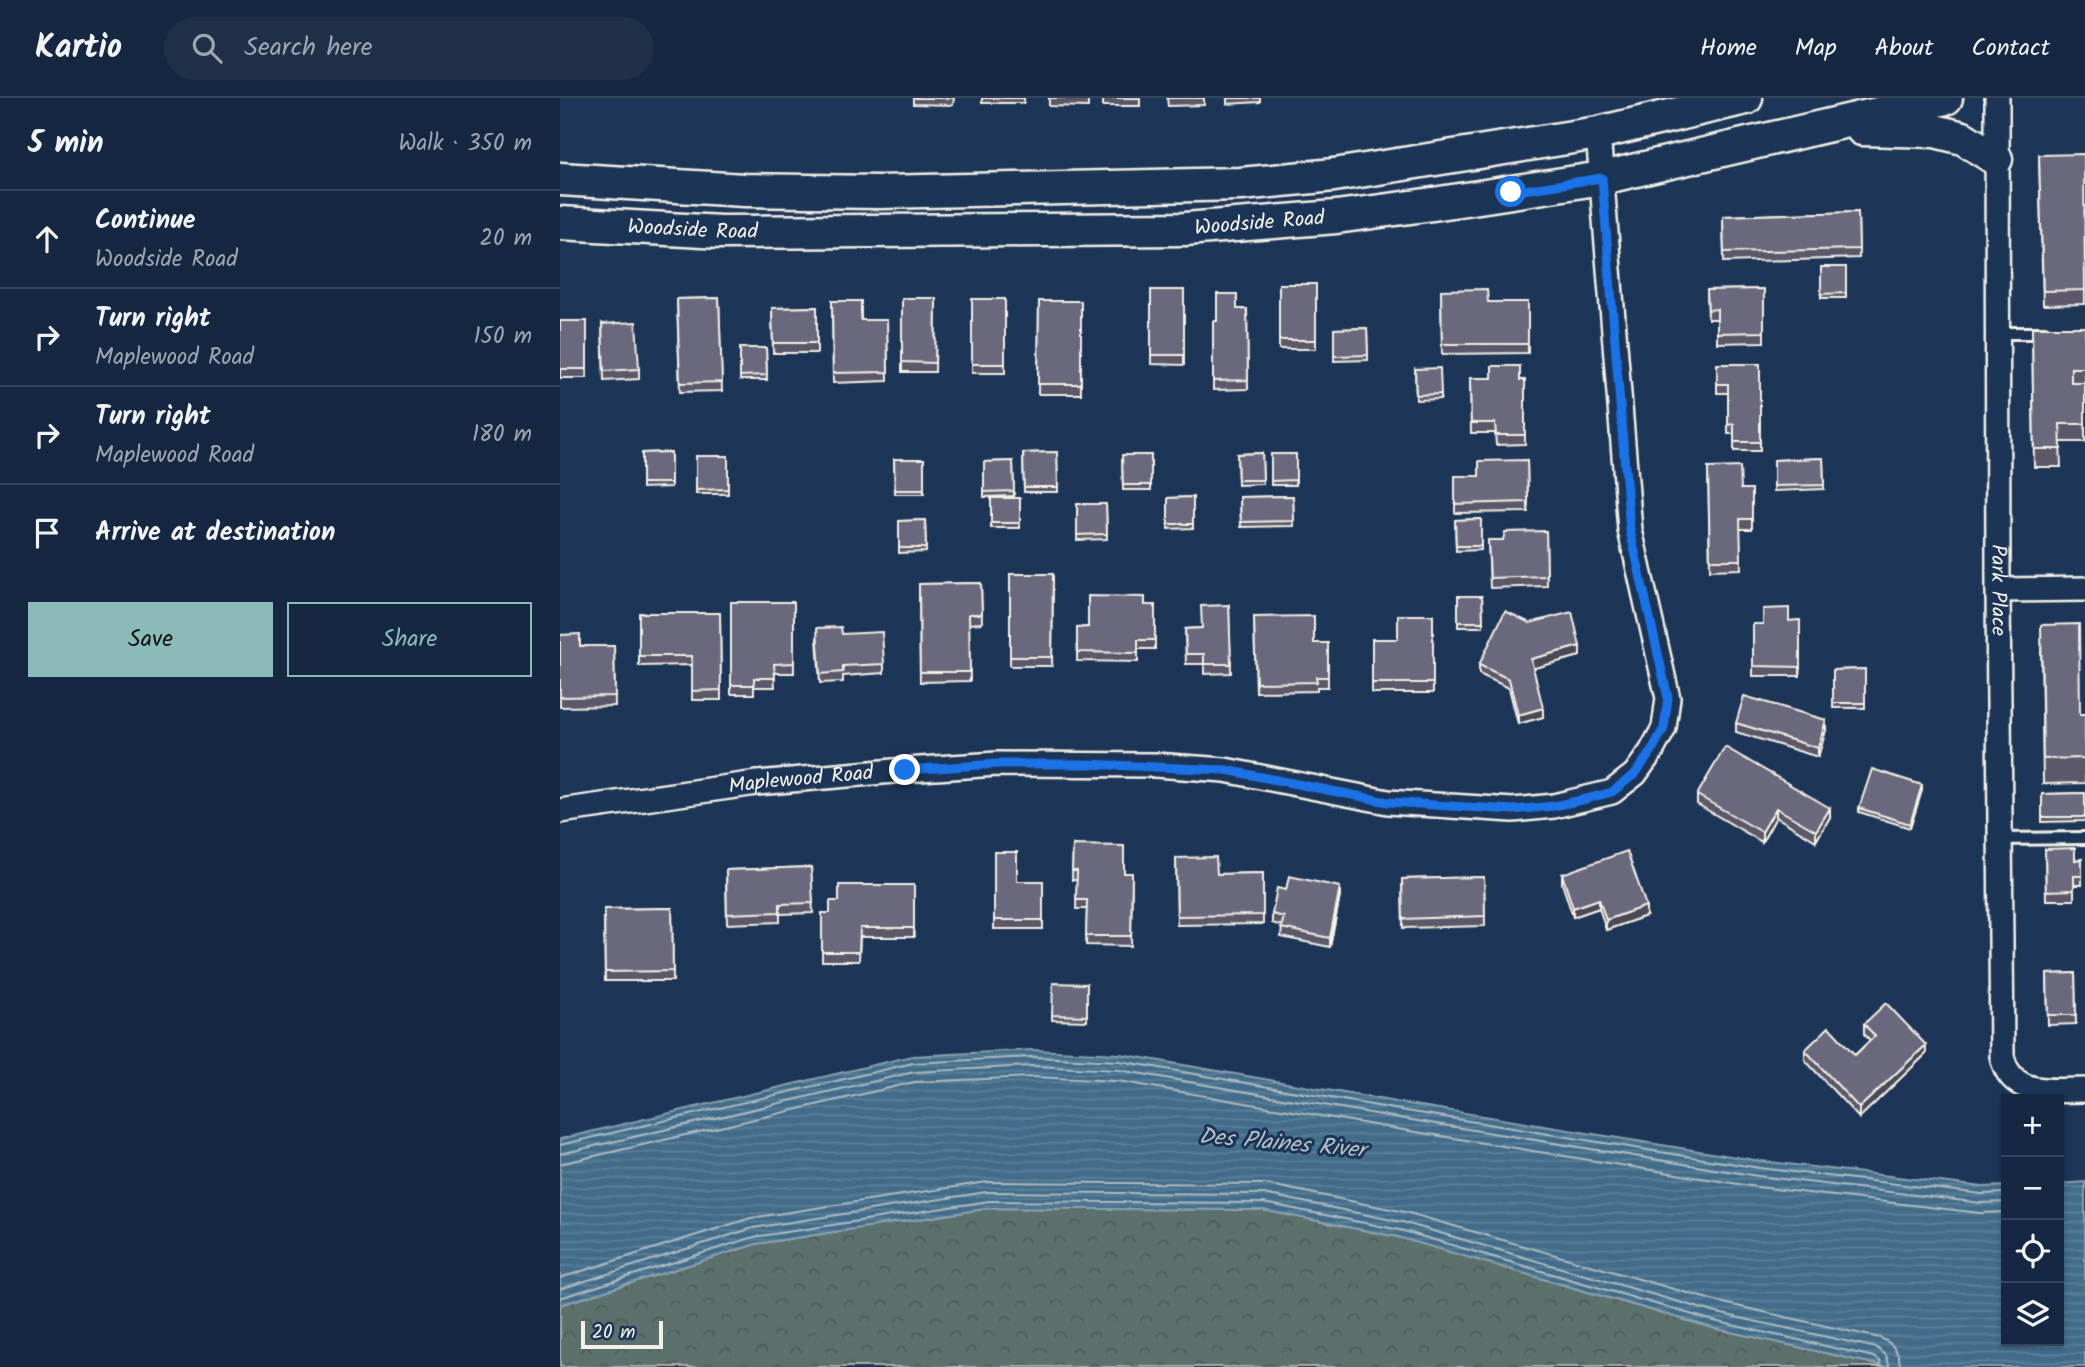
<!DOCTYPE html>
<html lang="en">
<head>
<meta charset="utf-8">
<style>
	:root { --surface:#162841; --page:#1f3048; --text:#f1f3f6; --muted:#9ea6b1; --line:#35445a; --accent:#8bbbb9 }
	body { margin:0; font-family:Kalam,sans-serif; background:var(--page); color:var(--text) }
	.controls { position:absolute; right:21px; bottom:21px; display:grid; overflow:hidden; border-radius:0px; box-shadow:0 2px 5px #0004 }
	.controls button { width:63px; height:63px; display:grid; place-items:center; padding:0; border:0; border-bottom:2px solid var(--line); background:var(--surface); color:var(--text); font:35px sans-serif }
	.scale { position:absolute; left:21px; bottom:18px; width:82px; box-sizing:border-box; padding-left:7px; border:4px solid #f4f1e8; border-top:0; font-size:19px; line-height:24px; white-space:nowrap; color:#f4f1e8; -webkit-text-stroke:5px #1d3557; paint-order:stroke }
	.stop { position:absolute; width:21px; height:21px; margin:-16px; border:5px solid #1a73e8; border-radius:50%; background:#fff }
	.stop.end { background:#1a73e8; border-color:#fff; box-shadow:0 2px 7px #0008 }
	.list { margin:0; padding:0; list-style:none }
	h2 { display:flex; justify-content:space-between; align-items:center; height:91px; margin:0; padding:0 28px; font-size:30px }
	h2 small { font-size:23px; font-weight:400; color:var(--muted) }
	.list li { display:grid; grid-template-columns:46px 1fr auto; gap:21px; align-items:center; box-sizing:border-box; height:98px; padding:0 28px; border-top:2px solid var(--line) }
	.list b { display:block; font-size:26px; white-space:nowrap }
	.list p { margin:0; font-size:23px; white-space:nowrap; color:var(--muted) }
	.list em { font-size:23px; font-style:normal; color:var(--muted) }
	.actions { display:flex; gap:14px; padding:21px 28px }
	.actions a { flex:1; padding:16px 0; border:2px solid var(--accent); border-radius:0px; text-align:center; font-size:24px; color:var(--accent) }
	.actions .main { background:var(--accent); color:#111 }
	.icon { flex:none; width:38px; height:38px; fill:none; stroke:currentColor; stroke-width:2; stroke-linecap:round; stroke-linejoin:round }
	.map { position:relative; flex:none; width:1525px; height:1269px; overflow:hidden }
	header { display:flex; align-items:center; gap:42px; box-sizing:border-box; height:98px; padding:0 35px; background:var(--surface); border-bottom:2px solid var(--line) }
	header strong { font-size:33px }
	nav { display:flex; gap:38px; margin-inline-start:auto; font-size:24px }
	.search { width:490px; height:63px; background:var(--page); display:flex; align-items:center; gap:18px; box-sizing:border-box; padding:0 24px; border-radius:38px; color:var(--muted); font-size:26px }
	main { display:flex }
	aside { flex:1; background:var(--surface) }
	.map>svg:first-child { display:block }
</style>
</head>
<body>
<header>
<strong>Kartio</strong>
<div class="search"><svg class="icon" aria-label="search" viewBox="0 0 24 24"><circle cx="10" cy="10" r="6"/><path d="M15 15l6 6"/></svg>Search here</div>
<nav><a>Home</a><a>Map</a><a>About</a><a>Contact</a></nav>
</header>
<main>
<aside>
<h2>5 min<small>Walk · 350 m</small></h2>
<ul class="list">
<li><svg class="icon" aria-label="ahead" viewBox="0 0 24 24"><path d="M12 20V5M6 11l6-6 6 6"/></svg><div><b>Continue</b><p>Woodside Road</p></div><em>20 m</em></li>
<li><svg class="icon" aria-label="right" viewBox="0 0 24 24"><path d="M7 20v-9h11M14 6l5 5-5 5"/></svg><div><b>Turn right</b><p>Maplewood Road</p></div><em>150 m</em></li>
<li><svg class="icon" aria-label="right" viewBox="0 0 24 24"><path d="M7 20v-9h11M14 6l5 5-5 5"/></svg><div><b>Turn right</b><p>Maplewood Road</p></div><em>180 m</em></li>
<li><svg class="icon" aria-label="arrive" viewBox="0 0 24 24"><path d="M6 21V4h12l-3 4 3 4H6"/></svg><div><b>Arrive at destination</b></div></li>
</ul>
<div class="actions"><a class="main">Save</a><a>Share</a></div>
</aside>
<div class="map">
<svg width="1525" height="1269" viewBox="0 0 1525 1269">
	<defs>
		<pattern id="forest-crowns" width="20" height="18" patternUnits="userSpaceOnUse" patternTransform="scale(1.75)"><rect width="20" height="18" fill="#5b716d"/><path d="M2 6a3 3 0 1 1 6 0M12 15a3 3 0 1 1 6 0" fill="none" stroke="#515a58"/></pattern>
		<pattern id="water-rules" width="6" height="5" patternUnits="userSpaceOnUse" patternTransform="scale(1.75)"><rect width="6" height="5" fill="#426c89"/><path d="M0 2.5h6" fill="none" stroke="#5e819a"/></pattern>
	</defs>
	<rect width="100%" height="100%" fill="#1d3557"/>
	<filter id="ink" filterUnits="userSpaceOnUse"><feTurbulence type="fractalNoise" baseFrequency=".0143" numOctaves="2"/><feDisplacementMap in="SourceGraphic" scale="14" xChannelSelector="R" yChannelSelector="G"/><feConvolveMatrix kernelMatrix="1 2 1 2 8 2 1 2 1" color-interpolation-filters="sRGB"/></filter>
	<g filter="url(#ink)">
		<path fill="url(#forest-crowns)" stroke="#a8b1aa" stroke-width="2" d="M 430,1110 L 703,1112 L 838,1139 L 1153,1230 L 1328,1269 L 0,1269 L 0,1207 L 196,1146 Z"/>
		<path fill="url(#water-rules)" stroke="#89a1af" stroke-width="2" d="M 473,952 L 560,956 L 836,1004 L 1201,1063 L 1423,1089 L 1446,1088 L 1446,1243 L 1499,1243 L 1499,1086 L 1525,1084 L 1525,1269 L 1328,1269 L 1153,1230 L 838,1139 L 703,1112 L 430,1110 L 196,1146 L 0,1207 L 0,1041 L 352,958 Z"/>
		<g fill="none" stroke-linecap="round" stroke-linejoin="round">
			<path stroke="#adbcc2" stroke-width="2" d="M 0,1047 L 353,965 L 473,959 L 560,963 L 834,1011 L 1200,1070 L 1422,1096 L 1446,1095
				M 0,1056 L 354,974 L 473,968 L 559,972 L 833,1019 L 1198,1078 L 1421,1105 L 1446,1104
				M 0,1066 L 355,984 L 473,979 L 558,983 L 831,1030 L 1197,1089 L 1420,1115 L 1446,1114
				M 0,1180 L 191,1120 L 427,1084 L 705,1086 L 845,1114 L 1159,1204 L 1320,1240 C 1333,1245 1340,1255 1340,1269
				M 0,1191 L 193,1130 L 427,1094 L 704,1096 L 842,1124 L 1157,1215 L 1317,1250 L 1326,1257 L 1330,1269
				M 0,1200 L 194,1139 L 429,1103 L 704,1105 L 840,1132 L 1154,1223 L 1314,1259 L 1320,1263 L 1321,1269"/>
			<g stroke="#f4f1e8" stroke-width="16">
				<path id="lane" d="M 1437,235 L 1484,235
					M 1439,741 L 1525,740"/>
			</g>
			<g stroke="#f4f1e8" stroke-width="28">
				<g id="street">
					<path id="s1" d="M 1437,0 L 1438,492 L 1442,958 C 1451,1000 1491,992 1525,992"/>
					<path d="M 1438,492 L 1525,491"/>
					<path id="s2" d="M 0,713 L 197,685 L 345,672 L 437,666 L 595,667 L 665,672 L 828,704 L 953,712 L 994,708 L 1052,694 L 1075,676 L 1091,654 L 1104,630 L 1108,600 L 1070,432 L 1038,35"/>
				</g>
			</g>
			<g stroke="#f4f1e8" stroke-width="37">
				<g id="secondary">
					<path d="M 1302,31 L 1375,33 L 1403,40 L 1436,61"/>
					<path d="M 0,81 L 184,92 L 319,94 L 681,86 L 774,77 L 1038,35 L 1186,0"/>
					<path id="s3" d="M 0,125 L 161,134 L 625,131 L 776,119 L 873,106 L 1042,80 L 1386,0"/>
				</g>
			</g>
			<use href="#lane" stroke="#1d3557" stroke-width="10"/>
			<use href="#street" stroke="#1d3557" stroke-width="23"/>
			<use href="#secondary" stroke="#1d3557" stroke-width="32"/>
		</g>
		<path fill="#5b596b" stroke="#f4f1e8" stroke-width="2" d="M 353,0 L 394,0 L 393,7 L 353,6 Z
			M 422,0 L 464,0 L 464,5 L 422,5 Z
			M 489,0 L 528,0 L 528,9 L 489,8 Z
			M 543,0 L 580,0 L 580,8 L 543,8 Z
			M 607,0 L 644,0 L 644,7 L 608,8 Z
			M 667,0 L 700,0 L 700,4 L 667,6 Z
			M 1479,57 L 1525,112 L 1525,206 L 1483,207 Z
			M 1298,114 L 1299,160 L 1164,164 L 1163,118 Z
			M 1261,169 L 1286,169 L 1286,200 L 1261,200 Z
			M 719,186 L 756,186 L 756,251 L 719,251 Z
			M 1204,191 L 1204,244 L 1157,245 L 1157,221 L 1148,221 L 1147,192 Z
			M 591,192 L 624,192 L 624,267 L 591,266 Z
			M 881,192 L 928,204 L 968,204 L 968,255 L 882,256 Z
			M 159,200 L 162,293 L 120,294 L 117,201 Z
			M 342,200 L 376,200 L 375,274 L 342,274 Z
			M 412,201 L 445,201 L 445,275 L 412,275 Z
			M 272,203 L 301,222 L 327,222 L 328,283 L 273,285 Z
			M 479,203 L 521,203 L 521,296 L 478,296 Z
			M 257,209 L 257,255 L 213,255 L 212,210 Z
			M 677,211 L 687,211 L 688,291 L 653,292 L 653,223 L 657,223 Z
			M 0,223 L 27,223 L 27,280 L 0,280 Z
			M 42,226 L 79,271 L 79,281 L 44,283 Z
			M 1472,229 L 1525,229 L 1525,344 L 1500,344 L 1501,369 L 1474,369 Z
			M 807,230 L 808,262 L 774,263 L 774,231 Z
			M 180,250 L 206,250 L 207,282 L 180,282 Z
			M 1157,266 L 1200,266 L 1200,353 L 1174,353 L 1174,336 L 1168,336 L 1168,295 L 1157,295 Z
			M 855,271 L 881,296 L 881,301 L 856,302 Z
			M 910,280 L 965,282 L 965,346 L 936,347 L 935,335 L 911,335 Z
			M 111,354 L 111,389 L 82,390 L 82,355 Z
			M 497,354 L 498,394 L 464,394 L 463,355 Z
			M 702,355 L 703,386 L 678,387 L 677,356 Z
			M 711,356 L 736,356 L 736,387 L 711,387 Z
			M 562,357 L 591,357 L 591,392 L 563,392 Z
			M 136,358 L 168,358 L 168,396 L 136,396 Z
			M 1263,360 L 1264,391 L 1214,393 L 1214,362 Z
			M 334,361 L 364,361 L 364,396 L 335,396 Z
			M 967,362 L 968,414 L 895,415 L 895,378 L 919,378 Z
			M 453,363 L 454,398 L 424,399 L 424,364 Z
			M 1148,370 L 1181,391 L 1192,391 L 1192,431 L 1180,431 L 1181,471 L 1150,472 Z
			M 733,398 L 734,428 L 681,429 L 680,399 Z
			M 633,399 L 633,430 L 608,431 L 608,400 Z
			M 431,400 L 460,400 L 460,430 L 431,430 Z
			M 517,406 L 546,406 L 547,441 L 517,442 Z
			M 921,421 L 921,452 L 896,453 L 895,422 Z
			M 365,422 L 366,454 L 339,455 L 339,423 Z
			M 986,433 L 987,488 L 930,490 L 928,442 L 943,442 Z
			M 450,476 L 493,476 L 492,568 L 450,568 Z
			M 421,485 L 422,525 L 409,526 L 410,583 L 360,584 L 359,486 Z
			M 898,498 L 922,498 L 923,529 L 898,529 Z
			M 171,504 L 234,504 L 234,575 L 214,575 L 215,589 L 194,589 L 194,596 L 171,596 Z
			M 585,507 L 595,507 L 595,551 L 578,551 L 578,564 L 517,563 L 517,530 L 528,529 Z
			M 669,507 L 671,575 L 644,576 L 644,566 L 626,566 L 625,531 L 641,530 Z
			M 79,515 L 160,515 L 161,602 L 132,602 L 132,567 L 79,568 Z
			M 873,517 L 873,595 L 812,595 L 812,541 L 838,541 Z
			M 694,519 L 754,545 L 768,545 L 768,589 L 757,589 L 757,593 L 696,594 Z
			M 1240,522 L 1240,578 L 1193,578 L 1193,526 L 1203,526 L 1229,523 Z
			M 282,536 L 324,566 L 324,575 L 283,578 L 283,584 L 260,585 L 257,540 Z
			M 0,537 L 20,548 L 54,548 L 55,608 L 0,609 Z
			M 1481,552 L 1520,616 L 1525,616 L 1525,685 L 1483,686 Z
			M 1020,558 L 973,570 L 983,619 L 958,626 L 949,590 L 919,576 L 919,567 Z
			M 1305,571 L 1305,610 L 1273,610 L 1273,572 Z
			M 1176,625 L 1266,632 L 1258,659 L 1176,634 Z
			M 1362,692 L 1350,730 L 1299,714 L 1299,710 Z
			M 1525,695 L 1525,723 L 1482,724 L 1482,696 Z
			M 1137,697 L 1270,719 L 1256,743 L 1216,719 L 1202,744 L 1137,706 Z
			M 513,747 L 564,775 L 572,775 L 571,848 L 526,847 L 527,811 L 516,811 L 517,782 L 512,782 Z
			M 1485,751 L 1515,762 L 1522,761 L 1522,787 L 1514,787 L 1514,802 L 1486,802 Z
			M 434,754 L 457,783 L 483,783 L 483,831 L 434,831 Z
			M 616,760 L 657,776 L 703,775 L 703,826 L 617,827 Z
			M 251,769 L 253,815 L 220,816 L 220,824 L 167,826 L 166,772 Z
			M 1002,776 L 1086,818 L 1046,832 L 1039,810 L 1013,819 L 1002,785 Z
			M 924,779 L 925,828 L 843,830 L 842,781 Z
			M 354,787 L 354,839 L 300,839 L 299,863 L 262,863 L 262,815 L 270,815 L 279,803 Z
			M 726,792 L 780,798 L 770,849 L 721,839 L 722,828 L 712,825 L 712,816 Z
			M 112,810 L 113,883 L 45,883 L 44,811 Z
			M 1515,875 L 1516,926 L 1488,927 L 1487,876 Z
			M 527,886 L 527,923 L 492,922 L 492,917 Z
			M 1304,926 L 1366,956 L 1299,1020 L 1245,962 L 1245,952 L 1295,957 L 1310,942 L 1304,936 Z"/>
		<path fill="#4a4957" stroke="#f4f1e8" stroke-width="2" d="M 1020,548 L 1020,558 L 971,571 L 971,561 Z
			M 983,610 L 983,619 L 958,626 L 958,617 Z
			M 1266,622 L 1266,632 L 1258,659 L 1258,650 Z
			M 1362,687 L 1362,692 L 1350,730 L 1350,726 Z
			M 1216,710 L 1216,719 L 1202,744 L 1202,734 Z
			M 1270,710 L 1270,719 L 1256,743 L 1256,733 Z
			M 780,789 L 780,798 L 770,849 L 770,840 Z
			M 1039,801 L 1039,810 L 1013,819 L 1013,810 Z
			M 1086,808 L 1086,818 L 1046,832 L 1046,822 Z
			M 1366,947 L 1366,956 L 1299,1020 L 1299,1010 Z"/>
		<path fill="#6a687c" stroke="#f4f1e8" stroke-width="2" d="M 1524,56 L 1525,192 L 1483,193 L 1479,57 Z
			M 1298,114 L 1299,151 L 1164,154 L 1163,118 Z
			M 1261,169 L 1286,169 L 1286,195 L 1261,196 Z
			M 719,186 L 756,186 L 756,242 L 719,242 Z
			M 927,191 L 928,204 L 968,204 L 968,246 L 882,246 L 881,192 Z
			M 1204,191 L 1204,234 L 1157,235 L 1157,211 L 1148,212 L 1147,192 Z
			M 591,192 L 624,192 L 624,257 L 591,257 Z
			M 657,196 L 677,196 L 677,211 L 687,211 L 688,282 L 653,283 L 653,223 L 657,223 Z
			M 159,200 L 162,284 L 120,285 L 117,201 Z
			M 342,200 L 376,200 L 375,265 L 342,264 Z
			M 412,201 L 445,201 L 445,266 L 412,266 Z
			M 272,203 L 301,203 L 301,222 L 327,222 L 328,274 L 273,275 Z
			M 479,203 L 521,203 L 521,286 L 478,286 Z
			M 257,209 L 257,245 L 213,245 L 212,210 Z
			M 0,223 L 27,223 L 27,271 L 0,271 Z
			M 76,224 L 79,271 L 44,273 L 42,226 Z
			M 1472,229 L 1525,229 L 1525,270 L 1511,270 L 1511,285 L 1525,285 L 1525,326 L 1500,326 L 1501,351 L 1474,351 Z
			M 807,230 L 808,257 L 774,258 L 774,231 Z
			M 180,250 L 206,250 L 207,277 L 180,278 Z
			M 1157,266 L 1200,266 L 1200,344 L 1174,344 L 1174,326 L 1168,327 L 1168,286 L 1157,286 Z
			M 932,268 L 960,268 L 960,282 L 965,282 L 965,337 L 936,337 L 935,325 L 911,325 L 910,280 L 932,280 Z
			M 880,270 L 881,296 L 856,297 L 855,271 Z
			M 111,354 L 111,385 L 82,385 L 82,355 Z
			M 497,354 L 498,389 L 464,389 L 463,355 Z
			M 702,355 L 703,382 L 678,382 L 677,356 Z
			M 711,356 L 736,356 L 736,382 L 711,383 Z
			M 562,357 L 591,357 L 591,387 L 563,387 Z
			M 136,358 L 168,358 L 168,391 L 136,392 Z
			M 1263,360 L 1264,387 L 1214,388 L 1214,362 Z
			M 334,361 L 364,361 L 364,392 L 335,392 Z
			M 967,362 L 968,404 L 895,406 L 895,378 L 919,378 L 919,363 Z
			M 453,363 L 454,393 L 424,394 L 424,364 Z
			M 1180,369 L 1181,391 L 1192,391 L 1192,421 L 1180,421 L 1181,462 L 1150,462 L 1148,370 Z
			M 733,398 L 734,423 L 681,424 L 680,399 Z
			M 633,399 L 633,426 L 608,426 L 608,400 Z
			M 431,400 L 460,400 L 460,425 L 431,425 Z
			M 517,406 L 546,406 L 547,436 L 517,437 Z
			M 921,421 L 921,448 L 896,448 L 895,422 Z
			M 365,422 L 366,450 L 339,450 L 339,423 Z
			M 986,433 L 987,478 L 930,480 L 928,442 L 943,442 L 945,434 Z
			M 450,476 L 493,476 L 492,559 L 450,559 Z
			M 421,485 L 422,516 L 409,516 L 410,574 L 360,574 L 359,486 Z
			M 528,498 L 585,499 L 585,507 L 595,507 L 595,542 L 578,542 L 578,555 L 517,554 L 517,530 L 528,529 Z
			M 898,498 L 922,498 L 923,524 L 898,524 Z
			M 171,504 L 234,504 L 234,565 L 214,566 L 215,580 L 194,580 L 194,587 L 171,587 Z
			M 669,507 L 671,566 L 644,566 L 644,556 L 626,556 L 625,531 L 642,530 L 641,508 Z
			M 1229,510 L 1229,523 L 1240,522 L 1240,569 L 1193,568 L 1193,526 L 1203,526 L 1203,511 Z
			M 945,513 L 970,525 L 1012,514 L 1020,548 L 971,561 L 983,610 L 958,617 L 949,581 L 919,567 Z
			M 79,515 L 160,515 L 161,592 L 132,593 L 132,558 L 79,558 Z
			M 838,517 L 873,517 L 873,585 L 812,585 L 812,541 L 838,541 Z
			M 754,518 L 754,545 L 768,545 L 768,579 L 756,579 L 757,584 L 696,585 L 694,519 Z
			M 1519,526 L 1520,616 L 1525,616 L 1525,660 L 1483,661 L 1481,527 Z
			M 281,529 L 282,536 L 322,534 L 324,566 L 283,568 L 283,574 L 260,576 L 257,530 Z
			M 20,536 L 20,548 L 54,548 L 55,598 L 0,599 L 0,537 Z
			M 1305,571 L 1305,605 L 1273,605 L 1273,572 Z
			M 1184,598 L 1266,622 L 1258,650 L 1176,625 Z
			M 1165,649 L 1270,710 L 1256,733 L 1216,710 L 1202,734 L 1137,697 Z
			M 1312,671 L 1362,687 L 1350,726 L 1299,710 Z
			M 1525,695 L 1525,719 L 1482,719 L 1482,696 Z
			M 513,747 L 564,748 L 564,775 L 572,775 L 571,838 L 526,838 L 527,802 L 516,802 L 517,773 L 512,773 Z
			M 1515,750 L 1515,762 L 1522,761 L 1522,778 L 1514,778 L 1514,792 L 1486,793 L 1485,751 Z
			M 1067,753 L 1086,808 L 1046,822 L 1039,801 L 1013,810 L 1002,776 Z
			M 434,754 L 457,754 L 457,783 L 483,783 L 483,822 L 434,822 Z
			M 656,759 L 657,776 L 703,775 L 703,817 L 617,818 L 616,760 Z
			M 251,769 L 253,805 L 220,806 L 220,814 L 167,816 L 166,772 Z
			M 729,778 L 780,789 L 770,840 L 721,830 L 724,819 L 712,816 L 717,790 L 726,792 Z
			M 924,779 L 925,818 L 843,821 L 842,781 Z
			M 279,787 L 354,787 L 354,830 L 300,830 L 299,854 L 262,854 L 262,815 L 270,815 L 270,803 L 279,803 Z
			M 112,810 L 113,873 L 45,874 L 44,811 Z
			M 1515,875 L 1516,917 L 1488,917 L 1487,876 Z
			M 493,885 L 527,886 L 527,918 L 492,917 Z
			M 1326,905 L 1366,947 L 1299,1010 L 1245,952 L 1269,929 L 1295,957 L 1315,938 L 1304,926 Z"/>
	</g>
	<g fill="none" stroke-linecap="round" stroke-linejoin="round" filter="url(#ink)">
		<path stroke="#1a73e8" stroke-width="9" d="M 345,672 L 437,666 L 527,666 L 666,672 L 828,704 L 953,712 L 994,708 L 1026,701 L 1052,694 L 1075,676 L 1091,654 L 1104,630 L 1108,600 L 1070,432 L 1042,80 L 951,94"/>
	</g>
	<g text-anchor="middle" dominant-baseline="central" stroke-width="6" stroke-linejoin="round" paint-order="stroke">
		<g font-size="21" fill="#f4f1e8" stroke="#1d3557">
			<text stroke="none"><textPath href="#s3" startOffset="700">Woodside Road</textPath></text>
			<text stroke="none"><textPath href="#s3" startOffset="133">Woodside Road</textPath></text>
			<text stroke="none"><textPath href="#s1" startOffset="492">Park Place</textPath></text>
			<text stroke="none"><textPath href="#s2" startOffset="243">Maplewood Road</textPath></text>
		</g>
		<g font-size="23" font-style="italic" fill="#b6c2c7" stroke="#1d3557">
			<text transform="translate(722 1046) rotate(5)">Des Plaines River</text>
		</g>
	</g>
</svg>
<div class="controls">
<button>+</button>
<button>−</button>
<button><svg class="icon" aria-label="locate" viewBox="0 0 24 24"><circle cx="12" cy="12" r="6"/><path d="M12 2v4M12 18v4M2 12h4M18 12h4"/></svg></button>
<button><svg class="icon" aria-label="layers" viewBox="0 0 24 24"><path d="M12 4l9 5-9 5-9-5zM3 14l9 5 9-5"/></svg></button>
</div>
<div class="scale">20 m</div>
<div class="stop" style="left:951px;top:94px"></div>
<div class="stop end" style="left:345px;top:672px"></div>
</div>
</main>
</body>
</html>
